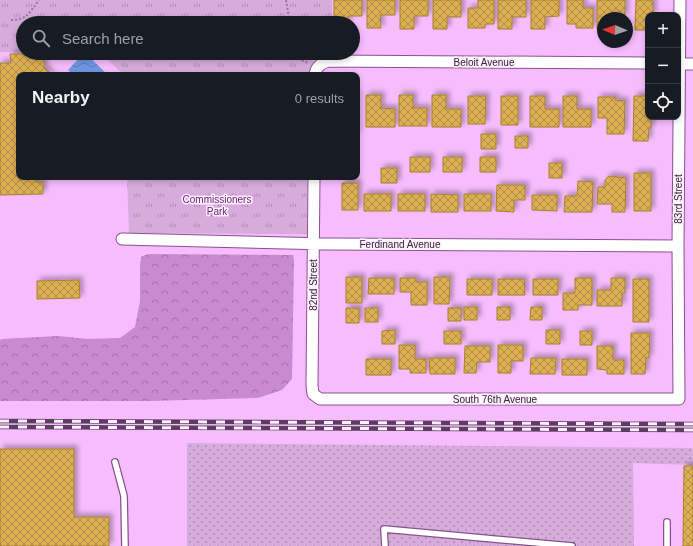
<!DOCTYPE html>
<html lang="en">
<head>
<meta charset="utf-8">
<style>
	:root { --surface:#171b24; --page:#20242c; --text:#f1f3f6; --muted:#9ea1a6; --line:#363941 }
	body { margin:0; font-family:Helvetica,sans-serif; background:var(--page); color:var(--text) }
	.controls { position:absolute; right:12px; top:12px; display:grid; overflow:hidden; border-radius:8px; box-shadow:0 2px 6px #0003 }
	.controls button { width:36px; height:36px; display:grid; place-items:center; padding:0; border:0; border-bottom:1px solid var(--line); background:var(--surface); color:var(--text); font:20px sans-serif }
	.compass { position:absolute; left:597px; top:12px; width:36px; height:36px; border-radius:50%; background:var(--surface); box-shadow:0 2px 6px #0003; rotate:272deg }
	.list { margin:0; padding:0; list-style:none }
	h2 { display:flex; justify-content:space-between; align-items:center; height:52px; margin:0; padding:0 16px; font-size:17px }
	h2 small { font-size:13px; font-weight:400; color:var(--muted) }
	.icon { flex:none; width:22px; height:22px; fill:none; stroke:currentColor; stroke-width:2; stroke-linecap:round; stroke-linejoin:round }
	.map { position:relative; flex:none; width:693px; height:546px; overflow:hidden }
	.search { position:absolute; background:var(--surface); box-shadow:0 2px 6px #0003; left:16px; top:16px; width:344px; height:44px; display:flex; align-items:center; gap:10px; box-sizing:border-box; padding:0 14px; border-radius:22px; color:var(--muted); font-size:15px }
	.panel { position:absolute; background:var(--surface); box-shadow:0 2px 6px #0003; left:16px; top:72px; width:344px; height:108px; border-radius:8px }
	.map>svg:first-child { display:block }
</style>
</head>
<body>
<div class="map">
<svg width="693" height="546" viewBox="0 0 693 546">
	<defs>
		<pattern id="grass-dots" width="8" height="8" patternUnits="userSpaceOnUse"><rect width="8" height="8" fill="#d7acdc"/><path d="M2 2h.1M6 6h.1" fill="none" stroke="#af8cb4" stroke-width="1.8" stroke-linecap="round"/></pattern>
		<pattern id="forest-crowns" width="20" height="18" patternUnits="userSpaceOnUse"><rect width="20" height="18" fill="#c98ad1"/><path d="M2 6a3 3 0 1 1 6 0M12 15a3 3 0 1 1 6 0" fill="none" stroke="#a470ab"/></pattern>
		<pattern id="park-tufts" width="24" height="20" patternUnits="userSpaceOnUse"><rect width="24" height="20" fill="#d7acdc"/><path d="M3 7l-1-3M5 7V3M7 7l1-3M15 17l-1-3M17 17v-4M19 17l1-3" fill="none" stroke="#af8cb4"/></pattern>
		<pattern id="water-waves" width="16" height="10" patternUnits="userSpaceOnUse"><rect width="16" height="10" fill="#7198e4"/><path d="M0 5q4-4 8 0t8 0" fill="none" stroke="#5e7cba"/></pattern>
		<pattern id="building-cross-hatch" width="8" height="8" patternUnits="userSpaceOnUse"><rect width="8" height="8" fill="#dcaf53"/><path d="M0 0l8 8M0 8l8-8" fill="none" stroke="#b38e46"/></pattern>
		<filter id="shadow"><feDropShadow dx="3.5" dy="-3.5" stdDeviation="2" flood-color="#0004"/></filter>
	</defs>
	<rect width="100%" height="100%" fill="#f6bcfd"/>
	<path fill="url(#grass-dots)" d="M 187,443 L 693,448 L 693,465 L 633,463 L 634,546 L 187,546 Z"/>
	<path fill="url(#forest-crowns)" d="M 148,254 L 293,255 L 294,260 L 292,379 L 282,390 L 258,398 L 151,401 L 0,401 L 0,340 L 2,339 L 58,336 L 88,339 L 120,338 L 135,327 L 140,301 L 140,266 L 141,257 Z"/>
	<path fill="url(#park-tufts)" d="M 0,0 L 332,0 L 332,23 L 67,23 L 61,18 L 56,23 L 23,23 L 23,52 L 0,52 Z
		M 100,53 L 330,53 C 316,54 311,62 308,75 L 124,75 Z
		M 127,177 L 307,177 L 307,234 L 129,233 Z"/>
	<path fill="url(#water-waves)" d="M 84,53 L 85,53 L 108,75 L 74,75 L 68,70 Z"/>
	<path fill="url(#building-cross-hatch)" stroke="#a6802e" filter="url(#shadow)" d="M 334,0 L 362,0 L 362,16 L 348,16 L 348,23 L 334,23 Z
		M 367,0 L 395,0 L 395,15 L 380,15 L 381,28 L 367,28 Z
		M 400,0 L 428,0 L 428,16 L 414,16 L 414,29 L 400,29 Z
		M 433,0 L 461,0 L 461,17 L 447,17 L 447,29 L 433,29 Z
		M 478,0 L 494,0 L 494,24 L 485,24 L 485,28 L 468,28 L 468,8 L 478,8 Z
		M 498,0 L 526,0 L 526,17 L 512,17 L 512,29 L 498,29 Z
		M 531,0 L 559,0 L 559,16 L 545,17 L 545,29 L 531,29 Z
		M 567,0 L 583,0 L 583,8 L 593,8 L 593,28 L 576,28 L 576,24 L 567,24 Z
		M 597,0 L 625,0 L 625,15 L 611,15 L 611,18 L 603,18 L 603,29 L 597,29 Z
		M 636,0 L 651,0 L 651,1 L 653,1 L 653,15 L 648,15 L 648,30 L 635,30 Z
		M 10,54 L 44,54 L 44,67 L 52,75 L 19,75 L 19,177 L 36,177 L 36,182 L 43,182 L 43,194 L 0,195 L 0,63 L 11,63 Z
		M 357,94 L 358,94 L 358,135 L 357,135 Z
		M 366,95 L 381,95 L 381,108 L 395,109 L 395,127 L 366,127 Z
		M 399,95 L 413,95 L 413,108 L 427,108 L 427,126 L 399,126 Z
		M 432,95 L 446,95 L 446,109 L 461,109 L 461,127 L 432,127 Z
		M 468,96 L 486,96 L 485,124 L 468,124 Z
		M 501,96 L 518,96 L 518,125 L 501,125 Z
		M 530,96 L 545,96 L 545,109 L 559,109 L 559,127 L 530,127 Z
		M 563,96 L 577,96 L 577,109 L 591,109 L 591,127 L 563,127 Z
		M 634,96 L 648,96 L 648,117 L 651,117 L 651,128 L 649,128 L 648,141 L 633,141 Z
		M 598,97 L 615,97 L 615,100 L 625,101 L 624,134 L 607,134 L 607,118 L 598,118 Z
		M 481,134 L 496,134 L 496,149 L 481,149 Z
		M 515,136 L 528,136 L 528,148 L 515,148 Z
		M 410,157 L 430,157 L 430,172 L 410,172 Z
		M 443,157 L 462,157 L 462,172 L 443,172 Z
		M 480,157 L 496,157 L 496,172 L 480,172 Z
		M 549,163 L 562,163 L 562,178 L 549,178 Z
		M 381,168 L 397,168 L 397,183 L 381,183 Z
		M 634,173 L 651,173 L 651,211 L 634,211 Z
		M 609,176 L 626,178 L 625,212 L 612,212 L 612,204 L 597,204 L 598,187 L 605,187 L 605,180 Z
		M 578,181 L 593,182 L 592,212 L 564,212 L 565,196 L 577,196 Z
		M 342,183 L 358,183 L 358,210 L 342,210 Z
		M 497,185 L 525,185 L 525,200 L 514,200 L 514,212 L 496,211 Z
		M 364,194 L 391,194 L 391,211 L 364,211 Z
		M 398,194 L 425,194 L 425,211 L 398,211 Z
		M 431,194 L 458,195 L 458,212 L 431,212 Z
		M 464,194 L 491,194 L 491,211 L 464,211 Z
		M 532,195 L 557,195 L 557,211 L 532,210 Z
		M 346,277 L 362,277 L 362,303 L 346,303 Z
		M 434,277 L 450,277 L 449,304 L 434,304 Z
		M 369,278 L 394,278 L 394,294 L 368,294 Z
		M 400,278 L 416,278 L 416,282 L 427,282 L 427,305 L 411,305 L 411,292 L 400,292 Z
		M 575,278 L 592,278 L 592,305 L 578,305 L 578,310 L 563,310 L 563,293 L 575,293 Z
		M 611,278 L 625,278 L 625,293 L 622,293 L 622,306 L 597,306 L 597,290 L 611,290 Z
		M 467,279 L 492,279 L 492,295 L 467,295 Z
		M 498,279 L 524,279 L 525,295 L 498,295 Z
		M 533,279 L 558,279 L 558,295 L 533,295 Z
		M 633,279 L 649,279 L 649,322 L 633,322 Z
		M 79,280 L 80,298 L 37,299 L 37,281 Z
		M 464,307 L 477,307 L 477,320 L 464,320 Z
		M 497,307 L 510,307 L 510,320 L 497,320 Z
		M 531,307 L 542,307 L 542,320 L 530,320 Z
		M 346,308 L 359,308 L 359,323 L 346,323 Z
		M 365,308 L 378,308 L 378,322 L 365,322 Z
		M 448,308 L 461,308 L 461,321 L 448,321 Z
		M 395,330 L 395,344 L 382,344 L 382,331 Z
		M 546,330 L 560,330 L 560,344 L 546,344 Z
		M 444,331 L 461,331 L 461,344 L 444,344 Z
		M 580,331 L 592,331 L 592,345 L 580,345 Z
		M 631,333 L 650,333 L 649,358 L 646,358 L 645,374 L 631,374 Z
		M 399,345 L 415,345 L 415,359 L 426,359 L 426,373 L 410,373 L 410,369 L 399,369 Z
		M 498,345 L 523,345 L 523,361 L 511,361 L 511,373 L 498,373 Z
		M 465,346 L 490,346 L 490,362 L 477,362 L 476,373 L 464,373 Z
		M 597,346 L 613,346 L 613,360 L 624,360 L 624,374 L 607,374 L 607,370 L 597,369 Z
		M 429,358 L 455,358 L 455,374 L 430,374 Z
		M 531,358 L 556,358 L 555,374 L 530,374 Z
		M 366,359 L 391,359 L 391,375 L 366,375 Z
		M 562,359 L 587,359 L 587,375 L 562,375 Z
		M 0,449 L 74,449 L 74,517 L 109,517 L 109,546 L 0,546 Z
		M 684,466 L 693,466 L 693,546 L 683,546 Z"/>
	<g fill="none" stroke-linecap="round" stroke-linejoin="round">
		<g stroke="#87528d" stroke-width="8">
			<path id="service" d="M 115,462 L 124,496 L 125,546
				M 385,546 L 384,529 L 572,546
				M 667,546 L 667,522"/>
		</g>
		<g stroke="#87528d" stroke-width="13">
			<path id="minor" d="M 678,64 L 693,64
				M 315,75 C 316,67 320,64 328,61 L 648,63
				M 314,177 L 312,385 L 313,394 L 320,399 L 679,399 L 678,246 L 680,0
				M 122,239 L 329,244 L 678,246"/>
		</g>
		<path stroke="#9c72a1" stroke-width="2" stroke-dasharray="2 2" stroke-linecap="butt" d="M 286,0 L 290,23
			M 11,20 C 27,20 30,12 39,0
			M 293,53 L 295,57 L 308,63"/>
		<use href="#service" stroke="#fff" stroke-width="5.5"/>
		<use href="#minor" stroke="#fff" stroke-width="11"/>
		<g stroke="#5b3d5e" stroke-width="4.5">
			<path id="rail" d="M 0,421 L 693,424
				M 0,427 L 693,430"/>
		</g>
		<use href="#rail" stroke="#fcf0fd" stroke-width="3" stroke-dasharray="9" stroke-linecap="butt"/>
	</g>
	<g text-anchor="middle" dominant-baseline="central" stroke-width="3" stroke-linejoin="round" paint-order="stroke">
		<g font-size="10" fill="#38213b" stroke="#fcf0fd">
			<text x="484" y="62">Beloit Avenue</text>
			<text transform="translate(678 199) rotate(-90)">83rd Street</text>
			<text x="400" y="244">Ferdinand Avenue</text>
			<text transform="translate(313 285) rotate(-90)">82nd Street</text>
			<text x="495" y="399">South 76th Avenue</text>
		</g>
		<g font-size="10" fill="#6e2277" stroke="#fcf0fd">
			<text x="217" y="199">Commissioners<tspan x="217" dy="12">Park</tspan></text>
		</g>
	</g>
</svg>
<div class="controls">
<button>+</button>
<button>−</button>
<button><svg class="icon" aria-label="locate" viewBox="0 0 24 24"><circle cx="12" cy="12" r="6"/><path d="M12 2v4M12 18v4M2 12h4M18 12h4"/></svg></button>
</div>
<svg class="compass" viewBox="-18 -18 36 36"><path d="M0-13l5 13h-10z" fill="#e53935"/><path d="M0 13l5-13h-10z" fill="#9ea1a6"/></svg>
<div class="search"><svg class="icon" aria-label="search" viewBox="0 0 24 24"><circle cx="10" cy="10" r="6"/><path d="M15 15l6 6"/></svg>Search here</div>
<section class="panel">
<h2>Nearby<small>0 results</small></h2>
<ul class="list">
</ul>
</section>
</div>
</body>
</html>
